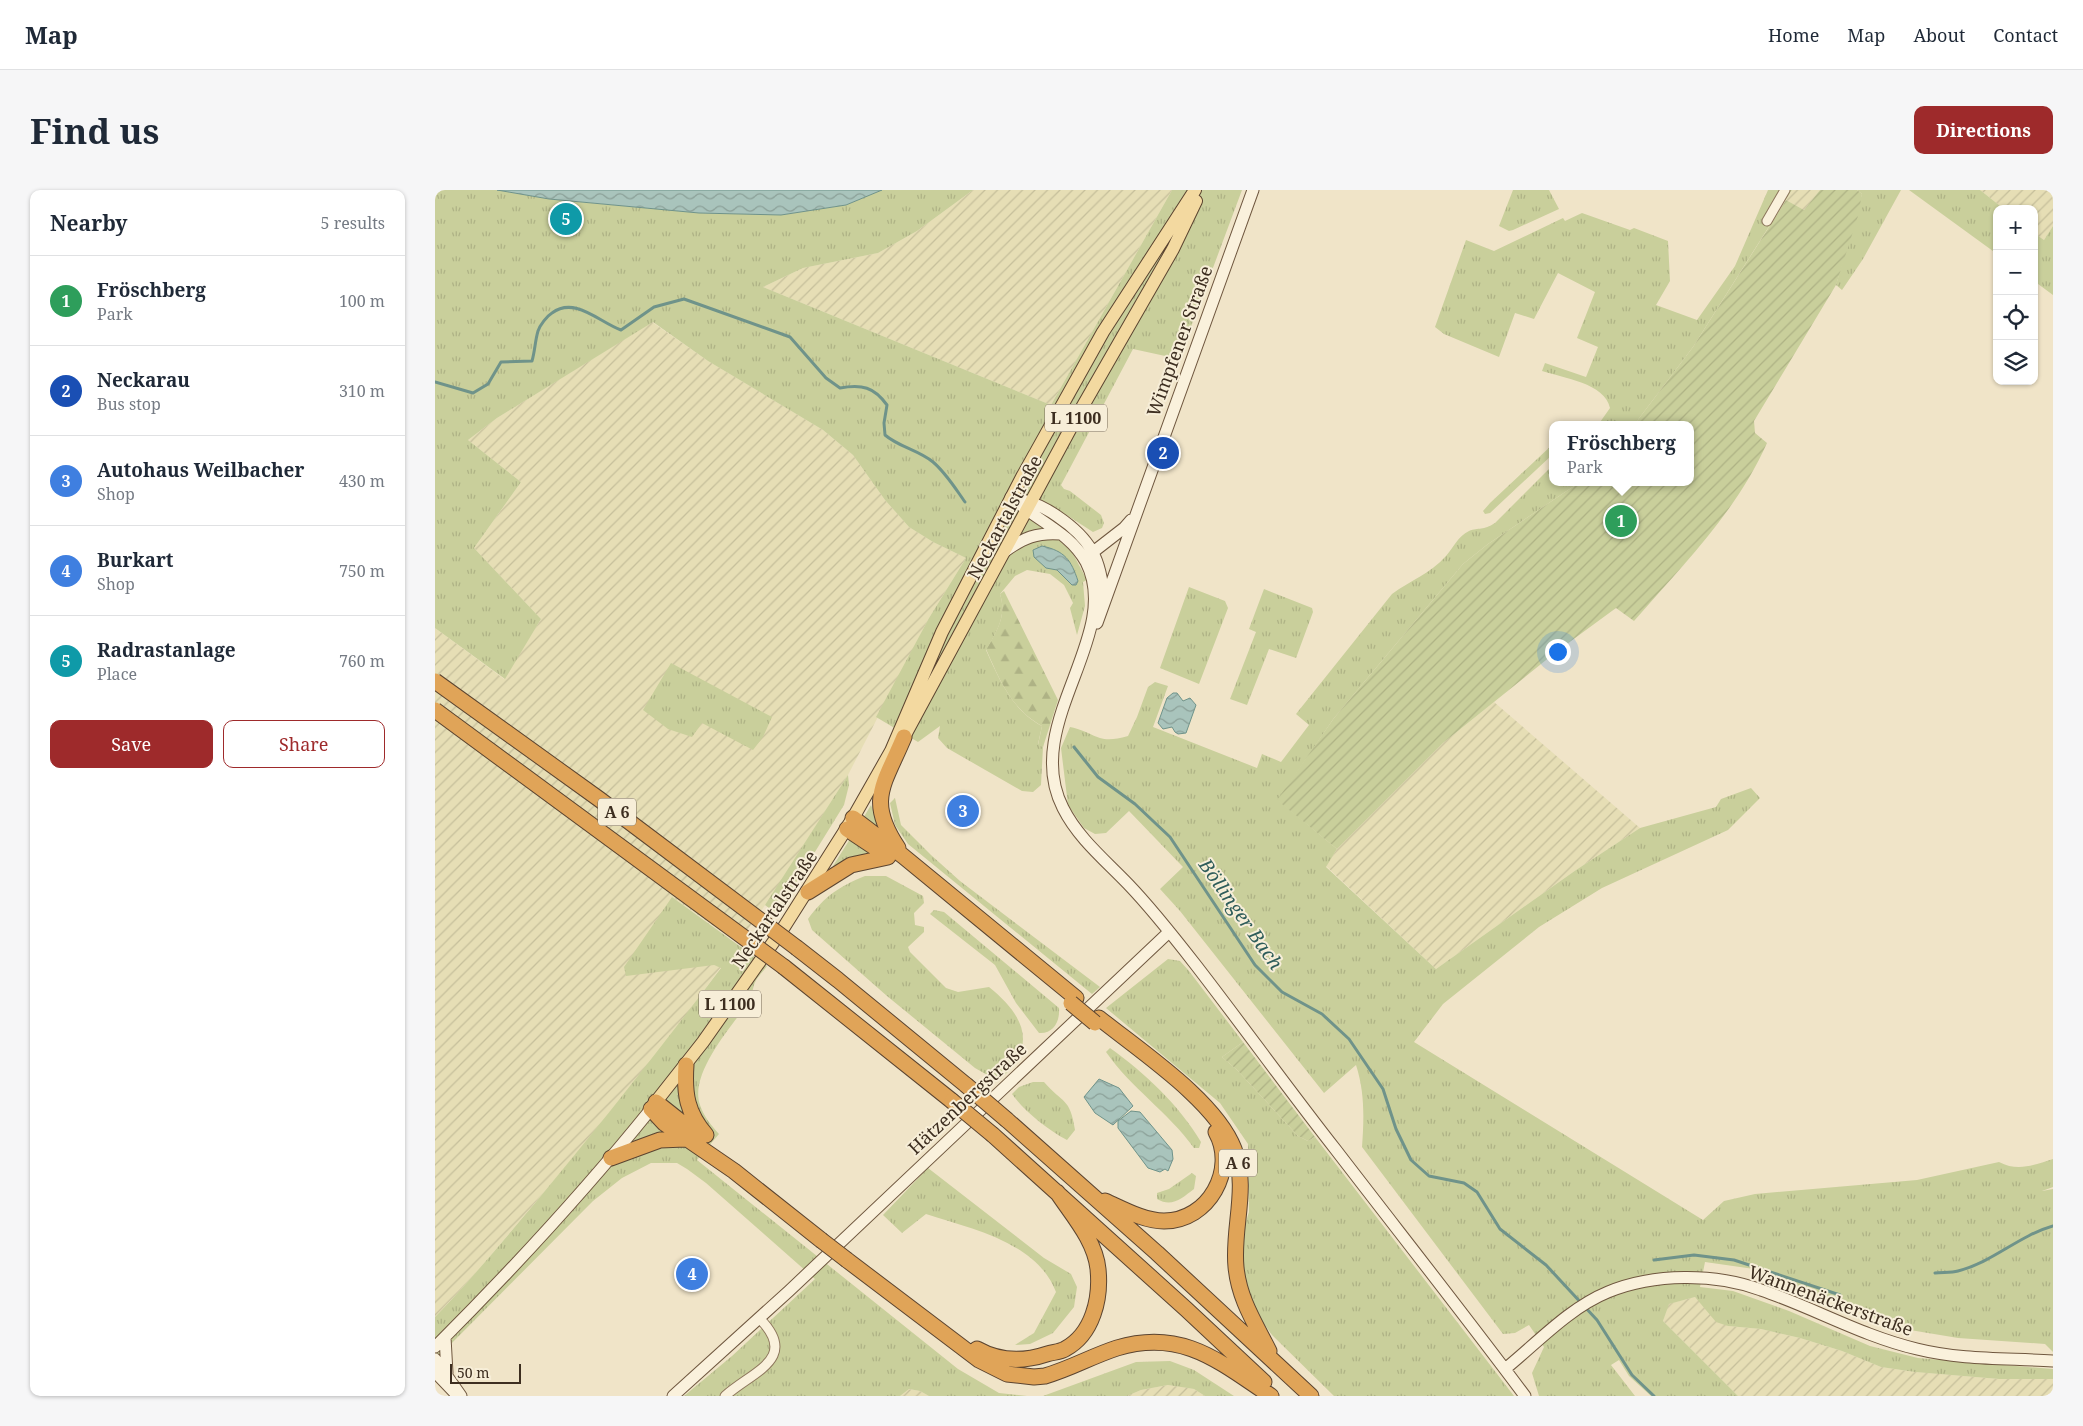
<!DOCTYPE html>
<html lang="en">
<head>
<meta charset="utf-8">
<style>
	:root { --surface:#fff; --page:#f6f6f7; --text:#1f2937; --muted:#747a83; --line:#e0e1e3; --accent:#9e2a2b }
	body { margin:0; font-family:"Noto Serif",serif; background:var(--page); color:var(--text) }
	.controls { position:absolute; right:15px; top:15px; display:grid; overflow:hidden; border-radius:10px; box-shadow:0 1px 4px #0004 }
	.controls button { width:45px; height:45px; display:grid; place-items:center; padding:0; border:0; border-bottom:1px solid var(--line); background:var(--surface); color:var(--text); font:25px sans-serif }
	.scale { position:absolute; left:15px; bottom:12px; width:71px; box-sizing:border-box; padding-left:5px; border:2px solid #3d2e20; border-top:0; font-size:14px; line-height:18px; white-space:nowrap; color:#3d2e20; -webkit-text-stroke:4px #f7eed8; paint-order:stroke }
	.you { position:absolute; left:1122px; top:461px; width:18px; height:18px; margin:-12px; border:4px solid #fff; border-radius:50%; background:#1a73e8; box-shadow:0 0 0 8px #1a73e833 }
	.badge { display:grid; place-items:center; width:32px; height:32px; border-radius:50%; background:var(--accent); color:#fff; font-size:16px; font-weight:700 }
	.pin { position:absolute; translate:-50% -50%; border:2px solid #fff; box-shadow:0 1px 5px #0006 }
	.popup { position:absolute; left:1114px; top:231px; width:145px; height:65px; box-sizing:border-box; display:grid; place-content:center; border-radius:10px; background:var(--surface); filter:drop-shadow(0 1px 4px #0005); font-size:16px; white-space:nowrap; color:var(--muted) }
	.popup b { font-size:19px; color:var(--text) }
	.popup::after { content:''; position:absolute; left:50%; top:100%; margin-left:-10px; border:10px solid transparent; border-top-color:var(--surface) }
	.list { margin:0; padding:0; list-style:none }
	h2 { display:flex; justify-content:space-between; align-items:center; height:65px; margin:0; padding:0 20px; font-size:21px }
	h2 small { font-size:16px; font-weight:400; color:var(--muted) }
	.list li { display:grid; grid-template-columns:32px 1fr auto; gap:15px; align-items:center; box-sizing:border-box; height:90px; padding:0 20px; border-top:1px solid var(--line) }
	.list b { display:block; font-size:19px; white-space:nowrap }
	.list p { margin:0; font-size:16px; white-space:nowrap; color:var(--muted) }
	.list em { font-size:16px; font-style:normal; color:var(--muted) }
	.actions { display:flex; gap:10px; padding:15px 20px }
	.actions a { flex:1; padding:11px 0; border:1px solid var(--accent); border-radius:10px; text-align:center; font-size:18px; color:var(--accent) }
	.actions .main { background:var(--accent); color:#fff }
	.icon { flex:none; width:28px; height:28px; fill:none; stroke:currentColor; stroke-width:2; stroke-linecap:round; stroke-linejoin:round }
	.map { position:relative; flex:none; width:1618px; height:1206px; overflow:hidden; border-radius:10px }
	header { display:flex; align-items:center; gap:30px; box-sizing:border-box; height:70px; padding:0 25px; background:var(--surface); border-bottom:1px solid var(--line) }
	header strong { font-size:24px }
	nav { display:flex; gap:28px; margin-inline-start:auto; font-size:18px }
	.intro { display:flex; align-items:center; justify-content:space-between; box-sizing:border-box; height:120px; padding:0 30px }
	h1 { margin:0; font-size:35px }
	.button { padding:12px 22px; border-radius:10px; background:var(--accent); color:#fff; font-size:18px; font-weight:700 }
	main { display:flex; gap:30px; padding:0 30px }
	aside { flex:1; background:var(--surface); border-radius:10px; box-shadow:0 1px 4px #0004 }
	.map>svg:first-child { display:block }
</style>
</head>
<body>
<header>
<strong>Map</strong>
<nav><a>Home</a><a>Map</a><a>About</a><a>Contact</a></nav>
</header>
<div class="intro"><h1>Find us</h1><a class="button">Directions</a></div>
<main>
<aside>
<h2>Nearby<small>5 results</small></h2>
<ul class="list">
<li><span class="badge" style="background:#2e9e5b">1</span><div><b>Fröschberg</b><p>Park</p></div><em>100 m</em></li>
<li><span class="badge" style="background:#1a4fb4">2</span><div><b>Neckarau</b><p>Bus stop</p></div><em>310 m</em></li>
<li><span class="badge" style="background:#3f7fe0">3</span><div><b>Autohaus Weilbacher</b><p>Shop</p></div><em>430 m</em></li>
<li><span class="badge" style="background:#3f7fe0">4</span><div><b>Burkart</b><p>Shop</p></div><em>750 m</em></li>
<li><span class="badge" style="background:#0f9aa8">5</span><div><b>Radrastanlage</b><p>Place</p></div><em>760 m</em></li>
</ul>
<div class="actions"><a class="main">Save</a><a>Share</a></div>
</aside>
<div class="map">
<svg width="1618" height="1206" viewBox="0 0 1618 1206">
	<defs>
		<pattern id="farmland-furrows" width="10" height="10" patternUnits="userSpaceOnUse" patternTransform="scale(1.25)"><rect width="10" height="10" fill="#e6deb5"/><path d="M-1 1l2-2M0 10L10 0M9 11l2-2" fill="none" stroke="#c6bf9b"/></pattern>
		<pattern id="grass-tufts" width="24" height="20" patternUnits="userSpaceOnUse" patternTransform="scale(1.25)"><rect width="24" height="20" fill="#c9cf9b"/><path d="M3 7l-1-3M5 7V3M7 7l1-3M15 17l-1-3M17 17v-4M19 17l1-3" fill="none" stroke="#aeb285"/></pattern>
		<pattern id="forest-firs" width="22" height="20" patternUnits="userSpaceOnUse" patternTransform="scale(1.25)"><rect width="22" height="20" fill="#c9cf9b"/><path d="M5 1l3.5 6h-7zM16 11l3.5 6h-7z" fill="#aeb285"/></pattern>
		<pattern id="garden-furrows" width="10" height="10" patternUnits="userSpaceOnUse" patternTransform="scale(1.25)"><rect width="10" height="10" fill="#c9cf9b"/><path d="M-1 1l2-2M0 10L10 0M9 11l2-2" fill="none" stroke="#aeb285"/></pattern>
		<pattern id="water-waves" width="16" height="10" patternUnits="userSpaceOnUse" patternTransform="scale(1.25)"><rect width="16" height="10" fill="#a9c4bc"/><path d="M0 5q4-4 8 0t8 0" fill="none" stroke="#8ba098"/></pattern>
	</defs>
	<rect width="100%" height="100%" fill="#f0e4c8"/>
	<path fill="url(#farmland-furrows)" d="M 538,0 L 737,0 L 616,215 L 328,97 L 368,78 L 443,63 L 482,41 Z
		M 1357,0 L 1385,0 L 1369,20 L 1351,10 Z
		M 1545,0 L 1618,0 L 1618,36 L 1609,50 L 1599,43 L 1599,19 L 1569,19 Z
		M 217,132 L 273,171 L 388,240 L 418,265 L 450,310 L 474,337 L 498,352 L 531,368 L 494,428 L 413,585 L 336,707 L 303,753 L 237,707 L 279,775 L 286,777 L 220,868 L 126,982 L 40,1084 L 0,1127 L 0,438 L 69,489 L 106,429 L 39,358 L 86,292 L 33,250 L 62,228 Z
		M 1059,512 L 1205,638 L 1141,680 L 1001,779 L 891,676 L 902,659 L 1008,553 Z
		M 1260,1107 L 1293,1136 L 1326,1139 L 1365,1148 L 1407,1161 L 1446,1177 L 1480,1182 L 1564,1189 L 1618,1189 L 1618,1206 L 1303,1206 L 1228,1131 L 1233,1114 Z
		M 733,1195 L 759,1199 L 770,1206 L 692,1206 L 706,1200 Z
		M 473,1199 L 485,1201 L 494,1206 L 465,1206 Z"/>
	<path fill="url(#grass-tufts)" d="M 0,0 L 62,0 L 114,9 L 264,23 L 346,25 L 411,15 L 447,0 L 538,0 L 482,41 L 443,63 L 368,78 L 328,97 L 616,215 L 737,0 L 807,0 L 744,169 L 698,159 L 626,295 L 629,299 L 635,301 L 666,325 L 669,333 L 667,338 L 658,342 L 616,315 L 606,334 L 637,362 L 652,390 L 648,392 L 650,416 L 642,445 L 635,418 L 638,413 L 629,395 L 615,384 L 592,380 L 580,386 L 565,404 C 572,426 562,441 551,460 C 564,489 577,520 607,536 L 603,554 L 608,557 L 606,595 L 598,602 L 587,601 L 512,558 L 503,548 L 505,536 L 483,552 L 441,527 L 494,428 L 531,368 L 498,352 L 474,337 L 450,310 L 418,265 L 388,240 L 273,171 L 218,132 L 62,228 L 33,250 L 86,292 L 39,358 L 106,429 L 70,489 L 0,438 Z
		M 1078,0 L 1114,0 L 1124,19 L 1078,40 L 1074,41 L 1064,36 Z
		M 1333,0 L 1357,0 L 1258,157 L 1199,235 L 1163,235 L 1175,218 C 1170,193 1128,188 1107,181 L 1110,173 L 1151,187 L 1163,157 L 1142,148 L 1160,102 L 1123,83 L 1099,129 L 1080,123 L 1064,167 L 1009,144 L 1000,137 L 1031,50 L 1059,61 L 1128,28 L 1130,31 L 1147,23 L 1195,40 L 1199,38 L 1233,51 L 1235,91 L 1221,115 L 1262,130 L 1300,76 Z
		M 1422,0 L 1466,0 L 1428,69 L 1407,100 L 1401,95 L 1427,4 Z
		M 1474,0 L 1545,0 L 1569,19 L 1562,19 L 1562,64 Z
		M 1618,36 L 1618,105 L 1599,91 L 1599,43 L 1609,50 Z
		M 1117,255 L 1117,265 L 1055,323 L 1050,324 L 1048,321 L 1055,313 Z
		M 1117,276 L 1117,292 L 1145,292 L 1053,354 L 1028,374 L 899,528 L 843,610 L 902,659 L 891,677 L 1001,779 L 1141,680 L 1205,638 L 1281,617 L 1286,609 L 1316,598 L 1325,608 L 1293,640 L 1167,698 L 1104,737 L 1008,814 L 979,852 L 1268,1030 L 1289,1011 L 1320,1004 L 1482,990 L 1564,972 C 1583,982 1599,975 1618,969 L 1618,997 L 1607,1001 L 1618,999 L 1618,1162 L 1610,1154 L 1523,1148 L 1475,1140 L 1421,1121 L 1319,1079 L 1270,1072 L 1265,1097 L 1298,1101 L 1354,1121 L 1435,1156 L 1483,1168 L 1618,1179 L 1618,1189 L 1564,1189 L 1480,1182 L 1446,1177 L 1407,1161 L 1365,1148 L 1326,1139 L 1293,1136 L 1281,1132 L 1260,1107 L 1234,1114 L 1228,1131 L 1303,1206 L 1216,1206 L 1194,1186 L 1184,1170 L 1176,1175 L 1200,1206 L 1104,1206 L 1097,1183 L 1109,1157 L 1094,1135 L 1080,1143 L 1068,1144 L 927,957 C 929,929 930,903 921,875 L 889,903 L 745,721 L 725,699 L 748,677 L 694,621 L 671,643 L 660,644 L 649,638 L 633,615 L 626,558 L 635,537 C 662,543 662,555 693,546 L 702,527 L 713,497 L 720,492 L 733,496 L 718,537 L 822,578 L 827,564 L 846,572 L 874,535 L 861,524 L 957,404 C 976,390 995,384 1011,366 C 1018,358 1023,346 1034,341 C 1044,337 1048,341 1060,333 Z
		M 754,397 L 790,411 L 793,418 L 764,494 L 725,478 Z
		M 829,399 L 877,418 L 878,422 L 861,468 L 834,459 L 812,515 L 795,509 L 821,442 L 814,439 Z
		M 236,473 L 337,527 L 328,547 L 318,560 L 267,533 L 257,547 L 233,539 L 208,520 Z
		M 413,585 L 414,595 L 409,615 L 344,720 L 339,722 L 330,715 Z
		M 460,608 L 466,635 L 496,665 L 525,691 L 665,797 L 657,804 L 473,654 L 460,635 L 455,613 Z
		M 436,615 L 448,647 L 427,630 Z
		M 415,649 L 435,662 L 398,676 Z
		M 430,686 L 451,686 L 488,706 L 489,713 L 479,723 L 480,735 L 489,737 L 489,742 L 473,757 L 475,762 L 511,798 L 523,802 L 554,797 C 590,826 604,857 563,891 L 540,878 L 452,806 L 377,740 L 373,729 C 390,706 403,697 430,686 Z
		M 237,707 L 332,776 C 328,782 321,788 319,795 C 317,802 317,807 313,813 C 296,837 254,884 265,915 C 269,927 276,935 284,944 L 262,970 L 523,1179 L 564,1203 L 592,1206 L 494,1206 L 485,1201 L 474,1199 L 465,1206 L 249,1206 L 297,1166 L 380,1089 L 271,993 L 252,979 L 242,973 L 216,973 L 187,988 L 158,1011 L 0,1170 L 0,1127 C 35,1091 67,1052 100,1013 C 164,936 226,858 286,778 L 279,775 L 191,786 L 189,777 Z
		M 499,720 L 509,722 L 624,818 C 625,831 619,844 604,843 L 581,813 L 560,775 L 495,724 Z
		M 733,769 L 745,771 L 754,781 L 808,852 L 787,867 L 802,880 L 863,946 L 873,951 L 880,947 L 1079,1206 L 899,1206 L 837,1145 L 822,1124 L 812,1102 L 806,1075 L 808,1041 L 814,1022 L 813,954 L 785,913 L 671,818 Z
		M 675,858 C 710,883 744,915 766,952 L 764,958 L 759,958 C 733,922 696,898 671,862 Z
		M 598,892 L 609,892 C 628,914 635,907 640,940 L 632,950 C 612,939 590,922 577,904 L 584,897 Z
		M 493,978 L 609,1068 L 636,1084 L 642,1097 L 639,1117 L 618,1143 L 595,1154 L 580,1155 L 599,1143 L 621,1102 C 602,1052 537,1039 491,1024 L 467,1043 L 448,1025 Z
		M 757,983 L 761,986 L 759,999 C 747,1008 737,1018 722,1009 L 722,1003 L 734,999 Z
		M 735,1171 L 759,1180 L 799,1206 L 770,1206 L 759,1199 L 733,1195 L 706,1200 L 692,1206 L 608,1206 L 701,1172 Z"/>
	<path fill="url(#forest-firs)" d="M 569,401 L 623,510 L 608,557 L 603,555 L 607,536 C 577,520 564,489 551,459 C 562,441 572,426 565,404 Z"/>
	<path fill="url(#garden-furrows)" d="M 1385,0 L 1422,0 L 1427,4 L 1423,26 L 1401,95 L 1319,231 L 1320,243 L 1332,253 C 1302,321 1248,375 1199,431 L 1181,418 L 1121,462 L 1008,553 L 902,659 L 842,610 L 899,528 L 1028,374 L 1053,354 L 1145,292 L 1255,292 L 1255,235 L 1199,235 L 1258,157 L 1351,10 L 1369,20 Z
		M 808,852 L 880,947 L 873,951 L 863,946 L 802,880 L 787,867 Z"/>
	<path fill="url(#water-waves)" stroke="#6f938a" d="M 62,0 L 447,0 L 411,15 L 346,25 L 264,23 L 114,9 Z
		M 607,356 C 630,361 636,370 643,391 L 641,395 L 637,395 L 622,380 L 611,378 L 599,367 L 598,360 Z
		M 738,503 L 742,503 L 748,511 L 755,508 L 761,515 L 751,543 L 743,544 L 740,542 L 737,537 L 728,539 L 723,533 L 732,508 Z
		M 664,889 L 684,898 L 698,916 L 678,935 L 660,923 L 649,907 Z
		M 696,921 L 705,922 L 737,960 L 738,969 L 733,981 L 730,979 L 725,982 L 713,978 L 683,938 L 683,931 Z"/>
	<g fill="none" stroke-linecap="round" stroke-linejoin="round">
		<path stroke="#6f938a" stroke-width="3" d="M 0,192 L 38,203 L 53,194 L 66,172 L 97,171 C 100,161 100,151 103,141 C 105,135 112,126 117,123 C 140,106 164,132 186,140 L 219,117 L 249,109 L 355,147 L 391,188 L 405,198 C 427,194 439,197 452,215 L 449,233 L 450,245 C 464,257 483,260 498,272 C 511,283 520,298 530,312
			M 639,557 L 663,587 L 700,614 L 735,647 L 820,775 L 847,802 L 887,824 L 914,849 L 948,899 L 961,939 L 976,970 L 994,986 L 1029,993 L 1042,1002 L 1065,1039 L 1111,1075 L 1162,1130 L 1197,1185 L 1219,1206
			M 1219,1070 L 1259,1065 L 1299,1070 L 1405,1105
			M 1500,1083 C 1507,1082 1516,1083 1523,1081 C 1558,1072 1583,1046 1618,1036"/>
		<g stroke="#8d765c" stroke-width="11">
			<path id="street" d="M 1332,31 L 1350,0
				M 290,1206 C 318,1181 364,1169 325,1129"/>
		</g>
		<g stroke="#6f573f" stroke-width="13">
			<path id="secondary" d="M 576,307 C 600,330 635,342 651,372 C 689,446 585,534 628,618 C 643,648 670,670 693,694 C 717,719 739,747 760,774 C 808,836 853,899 901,960 C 964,1042 1028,1123 1090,1206
				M 588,310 C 600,313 612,319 622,326 C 656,349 666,369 669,409
				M 569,362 C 588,348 602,342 626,344
				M 653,366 L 689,338 L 696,330
				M 662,433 L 818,0
				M 10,1147 L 12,1183
				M 0,1157 C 76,1081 149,1002 216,919
				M 0,1169 L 26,1206
				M 1070,1179 C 1102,1153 1134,1118 1173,1102 C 1219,1083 1280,1083 1326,1100 C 1379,1118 1427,1146 1482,1159 C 1526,1170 1573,1168 1618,1171
				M 0,1182 L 19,1202
				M 238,1206 L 354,1101 L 734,742"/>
		</g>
		<g stroke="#5b4430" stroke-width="14">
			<path id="primary" d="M 463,554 L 469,547 L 645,221 L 738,59 L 761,11
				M 216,918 L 268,852 L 349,737 L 418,628 L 456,561 L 507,442 L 587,287 L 668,142 L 760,0"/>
		</g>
		<g stroke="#5b4430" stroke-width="17">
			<path id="highway" d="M 418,628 L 468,666 L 641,808
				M 412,639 L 451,665
				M 463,658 C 431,610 449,595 469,547
				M 373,702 L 416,675 L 453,667
				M 362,758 L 403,790 L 531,895
				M 349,777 L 517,911
				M 664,828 C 705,861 781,911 799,959 C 814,998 797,1038 801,1077 C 804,1109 820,1133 834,1161
				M 251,875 C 249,904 252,923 271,945
				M 221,912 L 265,947
				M 216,919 L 229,933 L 299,981 L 386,1050
				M 572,930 L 722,1063 L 876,1206
				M 558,945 L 751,1119 L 829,1192
				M 176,968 L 225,950 L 250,949
				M 670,1011 C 688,1019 709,1031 729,1031 C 774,1031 802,979 781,942
				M 412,1070 L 544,1170 L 572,1184 L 599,1187 L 610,1186 C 635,1179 657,1166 682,1158 C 747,1138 785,1172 836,1206
				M 542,1159 C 565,1172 588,1172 612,1164 C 618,1162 625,1162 630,1159 C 658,1144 666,1108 663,1079 C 660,1050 637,1025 622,1002"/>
		</g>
		<use href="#street" stroke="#faf1dc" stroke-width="9"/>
		<use href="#secondary" stroke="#faf1dc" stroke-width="11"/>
		<use href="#primary" stroke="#f3d9a0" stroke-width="12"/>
		<use href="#highway" stroke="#e0a458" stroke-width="15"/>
		<g stroke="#5b4430" stroke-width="17" stroke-linecap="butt">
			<path id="highway-bridge" d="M 0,491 L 164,609 L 362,758
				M 0,520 L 349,777
				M 636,813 L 660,833
				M 531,895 L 572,930
				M 517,911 L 558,945
				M 386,1050 L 412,1070"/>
		</g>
		<use href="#highway-bridge" stroke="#e0a458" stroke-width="15"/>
	</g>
	<g text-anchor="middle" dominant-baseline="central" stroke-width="4" stroke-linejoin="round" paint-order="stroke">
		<g fill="#f7eed8" stroke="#756857" stroke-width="1">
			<rect x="610" y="214.5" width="62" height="27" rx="4"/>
			<rect x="163" y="608.5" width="38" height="27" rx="4"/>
			<rect x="264" y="800.5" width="62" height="27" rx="4"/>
			<rect x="784" y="959.5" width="38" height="27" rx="4"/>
		</g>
		<g font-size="16" font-weight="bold" fill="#3d2e20">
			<text x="641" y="228">L 1100</text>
			<text x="182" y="622">A 6</text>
			<text x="295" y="814">L 1100</text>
			<text x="803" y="973">A 6</text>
		</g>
		<g font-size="18" fill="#3d2e20" stroke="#f7eed8">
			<text transform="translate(744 151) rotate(-70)">Wimpfener Straße</text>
			<text transform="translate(569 327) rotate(-62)">Neckartalstraße</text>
			<text transform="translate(339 719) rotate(-56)">Neckartalstraße</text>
			<text transform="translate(532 908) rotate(-43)">Hätzenbergstraße</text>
			<text transform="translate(1396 1110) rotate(20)">Wannenäckerstraße</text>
		</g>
		<g font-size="19" font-style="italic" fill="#2f5d5a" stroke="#f7eed8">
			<text transform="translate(806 724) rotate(55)">Böllinger Bach</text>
		</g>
	</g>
</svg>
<div class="controls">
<button>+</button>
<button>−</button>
<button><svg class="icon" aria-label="locate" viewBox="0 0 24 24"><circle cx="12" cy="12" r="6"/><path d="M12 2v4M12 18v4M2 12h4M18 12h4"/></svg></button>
<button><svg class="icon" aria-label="layers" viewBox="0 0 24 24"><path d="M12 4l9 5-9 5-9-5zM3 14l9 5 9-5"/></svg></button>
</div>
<div class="scale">50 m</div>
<div class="you"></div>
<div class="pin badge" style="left:1186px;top:331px;background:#2e9e5b">1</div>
<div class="popup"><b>Fröschberg</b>Park</div>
<div class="pin badge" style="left:728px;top:263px;background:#1a4fb4">2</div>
<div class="pin badge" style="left:528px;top:621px;background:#3f7fe0">3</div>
<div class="pin badge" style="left:257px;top:1084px;background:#3f7fe0">4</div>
<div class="pin badge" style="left:131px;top:29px;background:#0f9aa8">5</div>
</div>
</main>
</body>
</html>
